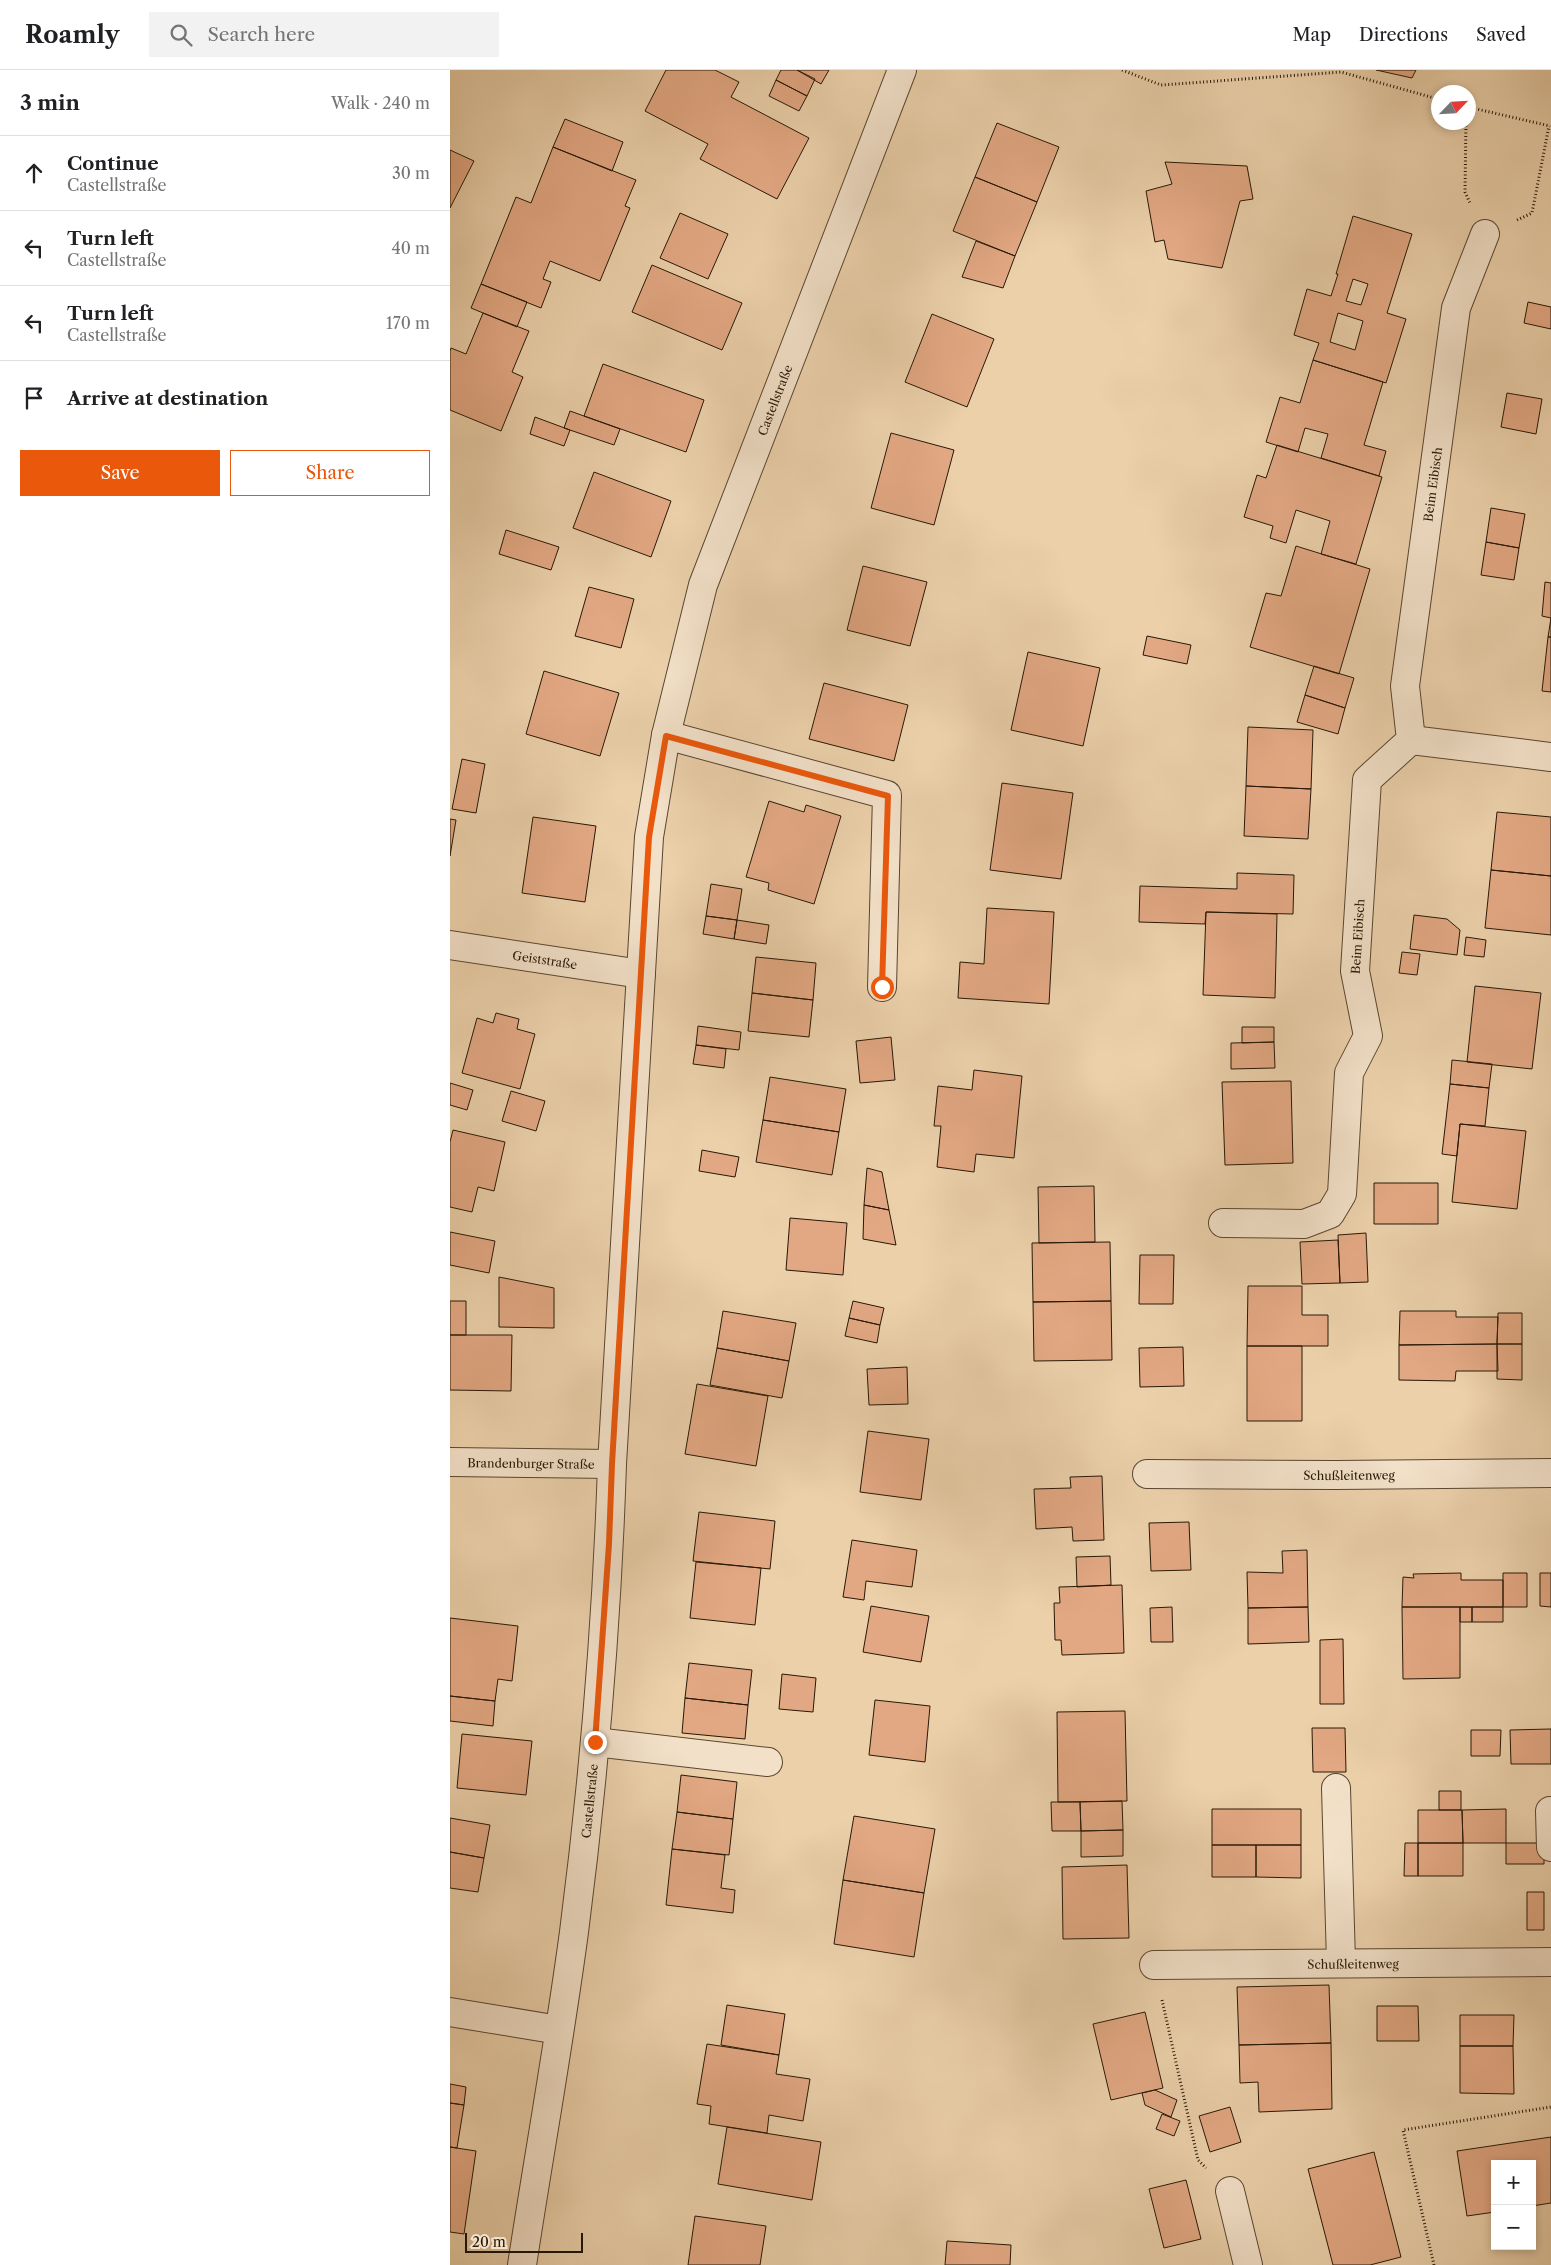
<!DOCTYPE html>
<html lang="en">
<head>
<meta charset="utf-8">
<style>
	:root { --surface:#fff; --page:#f2f2f2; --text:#202124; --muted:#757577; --line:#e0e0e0; --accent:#ea580c }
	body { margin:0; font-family:"Libre Caslon Text",serif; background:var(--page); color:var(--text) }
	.controls { position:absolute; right:15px; bottom:15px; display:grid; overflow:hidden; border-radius:0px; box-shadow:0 2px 8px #0003 }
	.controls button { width:45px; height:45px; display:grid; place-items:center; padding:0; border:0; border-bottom:1px solid var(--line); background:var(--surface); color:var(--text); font:25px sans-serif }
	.compass { position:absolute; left:981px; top:15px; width:45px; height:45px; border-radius:50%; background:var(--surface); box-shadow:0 2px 8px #0003; rotate:65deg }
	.scale { position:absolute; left:15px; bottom:12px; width:118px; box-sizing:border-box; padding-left:5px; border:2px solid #281807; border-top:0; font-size:14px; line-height:18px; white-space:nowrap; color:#281807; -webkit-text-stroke:4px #f2e0c8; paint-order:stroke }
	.stop { position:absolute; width:15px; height:15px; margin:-11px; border:4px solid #ea580c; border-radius:50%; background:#fff }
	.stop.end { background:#ea580c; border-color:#fff; box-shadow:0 1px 5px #0008 }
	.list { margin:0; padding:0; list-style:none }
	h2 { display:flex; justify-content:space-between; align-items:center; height:65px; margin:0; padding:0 20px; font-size:21px }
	h2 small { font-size:16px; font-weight:400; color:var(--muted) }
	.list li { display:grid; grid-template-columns:32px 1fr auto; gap:15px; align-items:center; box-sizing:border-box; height:75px; padding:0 20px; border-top:1px solid var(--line) }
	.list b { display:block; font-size:19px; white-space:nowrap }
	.list p { margin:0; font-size:16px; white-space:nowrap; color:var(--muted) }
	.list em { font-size:16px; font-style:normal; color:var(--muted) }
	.actions { display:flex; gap:10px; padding:15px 20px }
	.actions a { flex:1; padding:11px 0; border:1px solid var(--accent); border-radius:0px; text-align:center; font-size:18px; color:var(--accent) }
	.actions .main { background:var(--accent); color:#fff }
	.icon { flex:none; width:28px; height:28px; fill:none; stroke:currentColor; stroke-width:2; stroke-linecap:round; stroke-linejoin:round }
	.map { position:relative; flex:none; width:1101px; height:2195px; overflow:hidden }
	header { display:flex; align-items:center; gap:30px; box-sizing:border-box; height:70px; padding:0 25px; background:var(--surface); border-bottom:1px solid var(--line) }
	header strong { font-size:24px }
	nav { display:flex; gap:28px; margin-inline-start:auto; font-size:18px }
	.search { width:350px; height:45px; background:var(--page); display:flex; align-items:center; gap:12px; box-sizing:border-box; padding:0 18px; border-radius:0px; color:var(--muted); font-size:19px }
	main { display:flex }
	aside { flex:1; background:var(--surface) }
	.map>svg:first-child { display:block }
</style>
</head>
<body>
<header>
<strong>Roamly</strong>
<div class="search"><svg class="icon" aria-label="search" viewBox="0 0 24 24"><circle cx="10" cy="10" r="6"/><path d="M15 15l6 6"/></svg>Search here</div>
<nav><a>Map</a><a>Directions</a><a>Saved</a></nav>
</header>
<main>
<aside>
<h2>3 min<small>Walk · 240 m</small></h2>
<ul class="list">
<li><svg class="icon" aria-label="ahead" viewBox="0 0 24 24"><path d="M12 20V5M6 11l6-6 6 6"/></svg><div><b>Continue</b><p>Castellstraße</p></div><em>30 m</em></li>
<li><svg class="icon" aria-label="left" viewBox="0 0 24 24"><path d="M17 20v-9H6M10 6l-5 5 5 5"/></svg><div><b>Turn left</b><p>Castellstraße</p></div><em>40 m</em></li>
<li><svg class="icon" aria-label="left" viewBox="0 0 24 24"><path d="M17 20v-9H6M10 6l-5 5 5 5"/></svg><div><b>Turn left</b><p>Castellstraße</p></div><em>170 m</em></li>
<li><svg class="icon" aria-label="arrive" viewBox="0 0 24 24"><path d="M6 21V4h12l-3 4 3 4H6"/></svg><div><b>Arrive at destination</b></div></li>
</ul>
<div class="actions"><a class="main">Save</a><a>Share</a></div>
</aside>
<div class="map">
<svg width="1101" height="2195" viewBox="0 0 1101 2195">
	<rect width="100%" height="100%" fill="#ebd0aa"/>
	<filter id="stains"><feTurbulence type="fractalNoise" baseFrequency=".004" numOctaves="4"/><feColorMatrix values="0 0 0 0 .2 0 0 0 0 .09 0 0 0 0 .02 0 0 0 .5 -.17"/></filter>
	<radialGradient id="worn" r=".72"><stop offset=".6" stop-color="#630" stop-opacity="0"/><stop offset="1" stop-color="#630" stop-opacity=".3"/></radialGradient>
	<path fill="#e2a883" stroke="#281807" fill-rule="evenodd" d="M 216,0 L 265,0 L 289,12 L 281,27 L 359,68 L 327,129 L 250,89 L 258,74 L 195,41 Z
		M 331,0 L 347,0 L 365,9 L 357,26 L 326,10 Z
		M 347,0 L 379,0 L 371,14 Z
		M 926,0 L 966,0 L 962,8 Z
		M 326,10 L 357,26 L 349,41 L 319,26 Z
		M 115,49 L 173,72 L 162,101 L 103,77 Z
		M 547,53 L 609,77 L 587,132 L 525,107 Z
		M 103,77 L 186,110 L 175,136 L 180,138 L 150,211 L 100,191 L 93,209 L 101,212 L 91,238 L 31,214 L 66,127 L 81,133 Z
		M 0,80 L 24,91 L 0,138 Z
		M 715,92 L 797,96 L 803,129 L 790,131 L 772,198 L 718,189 L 714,170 L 705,172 L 696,121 L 722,114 Z
		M 525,107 L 587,132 L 565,186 L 503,161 Z
		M 230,143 L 278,164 L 258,209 L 210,188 Z
		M 903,146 L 962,164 L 937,243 L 956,249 L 936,313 L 863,290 L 869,273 L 844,265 L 857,219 L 881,226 L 888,204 L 886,204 ZM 903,209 L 918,214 L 911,235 L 896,231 ZM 888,243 L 913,251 L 905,280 L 880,272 Z
		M 526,171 L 565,186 L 553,218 L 512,207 Z
		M 202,195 L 292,233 L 272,280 L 182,242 Z
		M 31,214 L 77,232 L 67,257 L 21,238 Z
		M 1078,232 L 1101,237 L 1101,259 L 1074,253 Z
		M 33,243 L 79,261 L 62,302 L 73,307 L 51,361 L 0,340 L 0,281 L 1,278 L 16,284 Z
		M 482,244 L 544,269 L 517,337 L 455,312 Z
		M 863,290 L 933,312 L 914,375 L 936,381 L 929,406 L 871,388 L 878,364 L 855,358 L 848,382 L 816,372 L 830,327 L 850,333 Z
		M 153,294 L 254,330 L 236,382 L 134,346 Z
		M 1057,323 L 1092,329 L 1086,364 L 1051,357 Z
		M 120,341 L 170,359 L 164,375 L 114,358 Z
		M 85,347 L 120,360 L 114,376 L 80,364 Z
		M 441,363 L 504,380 L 484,455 L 421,438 Z
		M 827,375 L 932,407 L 906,494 L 871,484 L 880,451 L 846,440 L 836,473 L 820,468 L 823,456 L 794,447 L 807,405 L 816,408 Z
		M 144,402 L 221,431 L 201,487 L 123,458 Z
		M 1041,438 L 1075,444 L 1069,478 L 1036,472 Z
		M 56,460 L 109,477 L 101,500 L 49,484 Z
		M 1036,472 L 1069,478 L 1064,510 L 1031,505 Z
		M 846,476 L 920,499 L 889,604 L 800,577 L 816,523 L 831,526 Z
		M 413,496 L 477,512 L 460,576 L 397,560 Z
		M 1095,512 L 1101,513 L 1101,567 L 1098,567 L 1101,548 L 1092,546 Z
		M 139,517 L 184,529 L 171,578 L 125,566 Z
		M 697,566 L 741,575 L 737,594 L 693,585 Z
		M 1098,567 L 1101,567 L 1101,622 L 1092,621 Z
		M 578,582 L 650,598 L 633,676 L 561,660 Z
		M 864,596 L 904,608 L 895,638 L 855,625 Z
		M 94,601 L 169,623 L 150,686 L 76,664 Z
		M 374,613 L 458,635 L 444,691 L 359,669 Z
		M 855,625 L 895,638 L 888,664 L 847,652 Z
		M 798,657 L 863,660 L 861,719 L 796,716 Z
		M 12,689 L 35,694 L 26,743 L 2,739 Z
		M 552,713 L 623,723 L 611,809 L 540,800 Z
		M 796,716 L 861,719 L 858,769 L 794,766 Z
		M 319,731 L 354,742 L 356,735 L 391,746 L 364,834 L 318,820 L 319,813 L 296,807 Z
		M 1047,742 L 1101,747 L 1101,806 L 1041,800 Z
		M 83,747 L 146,756 L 135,832 L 72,823 Z
		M 0,749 L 6,750 L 0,786 Z
		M 1041,800 L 1101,806 L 1101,865 L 1035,858 Z
		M 787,803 L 844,805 L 843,844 L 756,842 L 755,854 L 689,852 L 690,816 L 787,819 Z
		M 261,814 L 292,819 L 287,850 L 256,846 Z
		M 537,838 L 604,842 L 599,934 L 508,928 L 510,892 L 534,894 Z
		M 756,842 L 827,844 L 825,928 L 753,925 Z
		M 964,845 L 997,849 L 1010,860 L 1007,885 L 960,879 Z
		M 256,846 L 287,850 L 284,869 L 253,864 Z
		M 287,850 L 319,855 L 316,874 L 284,869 Z
		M 1016,867 L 1036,870 L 1034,887 L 1014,885 Z
		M 952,882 L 970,884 L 967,905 L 949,903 Z
		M 306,887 L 366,893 L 363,930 L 302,923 Z
		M 1025,916 L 1091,923 L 1082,999 L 1017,992 Z
		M 302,923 L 363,930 L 359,967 L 298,961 Z
		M 46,943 L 69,949 L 67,959 L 85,964 L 70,1019 L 12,1003 L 27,948 L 43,953 Z
		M 248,956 L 291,962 L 289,980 L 246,975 Z
		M 792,957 L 824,957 L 824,972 L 792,973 Z
		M 441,967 L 445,1010 L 410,1013 L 406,971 Z
		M 824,972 L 825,998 L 781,999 L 781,973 Z
		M 246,975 L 276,979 L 274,998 L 243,994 Z
		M 1002,990 L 1042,994 L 1039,1018 L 1000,1014 Z
		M 524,1000 L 572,1006 L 564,1088 L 526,1084 L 524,1102 L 487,1097 L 491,1056 L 484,1056 L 488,1016 L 522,1020 Z
		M 320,1007 L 396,1019 L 389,1062 L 313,1050 Z
		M 841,1011 L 843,1093 L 775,1095 L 772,1012 Z
		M 0,1013 L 23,1020 L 17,1040 L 0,1035 Z
		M 1000,1014 L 1039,1018 L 1035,1056 L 1010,1054 L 1007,1086 L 992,1084 Z
		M 61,1021 L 95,1031 L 86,1061 L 52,1051 Z
		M 313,1050 L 389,1062 L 382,1105 L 306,1092 Z
		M 1010,1054 L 1076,1061 L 1067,1139 L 1002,1132 Z
		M 3,1060 L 55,1072 L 44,1121 L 28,1117 L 22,1142 L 0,1137 L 0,1072 Z
		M 252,1080 L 289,1087 L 285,1107 L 249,1101 Z
		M 417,1098 L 432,1102 L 439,1140 L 414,1135 Z
		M 924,1113 L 988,1113 L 988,1154 L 924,1154 Z
		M 644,1116 L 645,1172 L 589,1173 L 588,1117 Z
		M 414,1135 L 439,1140 L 446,1175 L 413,1169 Z
		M 340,1148 L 397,1153 L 393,1205 L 336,1200 Z
		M 0,1162 L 45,1171 L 39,1203 L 0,1195 Z
		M 916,1163 L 918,1212 L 890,1213 L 888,1165 Z
		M 888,1170 L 890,1213 L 852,1214 L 850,1172 Z
		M 660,1172 L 661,1231 L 583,1232 L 582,1173 Z
		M 690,1185 L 724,1185 L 723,1234 L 689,1234 Z
		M 49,1207 L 104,1218 L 104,1258 L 49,1257 Z
		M 798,1216 L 852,1216 L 852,1245 L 878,1245 L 878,1276 L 797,1276 Z
		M 0,1231 L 16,1231 L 16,1265 L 0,1265 Z
		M 403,1231 L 434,1238 L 430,1255 L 399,1248 Z
		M 661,1231 L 662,1290 L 584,1291 L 583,1232 Z
		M 273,1241 L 346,1253 L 339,1291 L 267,1278 Z
		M 950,1241 L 1006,1241 L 1006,1247 L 1048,1247 L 1047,1274 L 949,1275 Z
		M 1048,1243 L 1072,1243 L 1072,1274 L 1047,1274 Z
		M 399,1248 L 430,1255 L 427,1273 L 395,1266 Z
		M 0,1265 L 62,1265 L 61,1321 L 0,1320 Z
		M 1047,1274 L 1072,1274 L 1072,1310 L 1047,1309 Z
		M 1047,1274 L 1048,1301 L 1006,1301 L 1005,1311 L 949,1310 L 949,1275 Z
		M 797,1276 L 852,1276 L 852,1351 L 797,1351 Z
		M 733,1277 L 734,1316 L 690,1317 L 689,1278 Z
		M 267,1278 L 339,1291 L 332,1328 L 260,1315 Z
		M 457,1297 L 458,1334 L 419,1335 L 417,1299 Z
		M 247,1314 L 318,1326 L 306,1396 L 235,1384 Z
		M 418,1361 L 479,1369 L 471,1430 L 410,1422 Z
		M 652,1406 L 654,1470 L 623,1471 L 622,1457 L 586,1459 L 584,1419 L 621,1418 L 620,1407 Z
		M 249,1442 L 325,1451 L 320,1499 L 243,1491 Z
		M 739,1452 L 741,1500 L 701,1501 L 699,1453 Z
		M 402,1470 L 467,1480 L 462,1517 L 416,1511 L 414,1530 L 393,1527 Z
		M 857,1480 L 858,1537 L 798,1538 L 797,1502 L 833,1503 L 832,1481 Z
		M 660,1486 L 661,1515 L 627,1517 L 626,1487 Z
		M 246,1492 L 311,1498 L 305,1555 L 240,1548 Z
		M 1011,1503 L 1011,1510 L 1053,1510 L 1053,1537 L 952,1537 L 953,1507 L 964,1508 L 963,1504 Z
		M 1053,1503 L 1077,1503 L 1077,1537 L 1053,1537 Z
		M 1090,1503 L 1101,1503 L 1101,1537 L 1090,1536 Z
		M 672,1515 L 674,1583 L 612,1585 L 611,1570 L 605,1570 L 604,1533 L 610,1533 L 609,1517 Z
		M 421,1536 L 479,1546 L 471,1592 L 413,1582 Z
		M 722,1537 L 723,1572 L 701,1572 L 700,1538 Z
		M 858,1537 L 859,1572 L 798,1574 L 798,1538 Z
		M 952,1537 L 1010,1537 L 1010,1608 L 953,1609 Z
		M 1010,1537 L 1022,1537 L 1022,1552 L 1010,1552 Z
		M 1022,1537 L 1053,1537 L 1053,1552 L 1022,1552 Z
		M 0,1548 L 68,1556 L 62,1611 L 48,1609 L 45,1631 L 0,1626 Z
		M 893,1569 L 894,1634 L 870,1634 L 870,1570 Z
		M 239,1593 L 302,1600 L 298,1635 L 235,1628 Z
		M 332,1604 L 366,1608 L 363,1642 L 329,1639 Z
		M 0,1626 L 45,1631 L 43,1656 L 0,1651 Z
		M 235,1628 L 298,1635 L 295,1669 L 232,1663 Z
		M 425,1630 L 480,1636 L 475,1692 L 419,1685 Z
		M 675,1641 L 677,1731 L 608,1732 L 607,1642 Z
		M 862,1658 L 895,1658 L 896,1702 L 863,1702 Z
		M 1101,1659 L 1101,1694 L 1061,1694 L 1060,1660 Z
		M 1021,1660 L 1051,1660 L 1050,1686 L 1021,1686 Z
		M 12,1664 L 82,1671 L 76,1725 L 7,1718 Z
		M 231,1705 L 287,1712 L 283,1749 L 227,1742 Z
		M 989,1721 L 1011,1721 L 1011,1740 L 989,1740 Z
		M 672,1731 L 673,1760 L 631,1761 L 630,1732 Z
		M 601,1732 L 630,1732 L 631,1761 L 602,1761 Z
		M 762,1739 L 851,1739 L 851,1775 L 762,1775 Z
		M 1056,1739 L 1056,1773 L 1013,1773 L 1012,1740 Z
		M 968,1740 L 1012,1740 L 1013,1773 L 968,1773 Z
		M 227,1742 L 283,1749 L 279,1785 L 222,1779 Z
		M 404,1746 L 485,1759 L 474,1823 L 393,1810 Z
		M 0,1748 L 40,1755 L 34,1788 L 0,1782 Z
		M 673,1760 L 673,1786 L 631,1787 L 631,1761 Z
		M 955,1773 L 968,1773 L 968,1806 L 954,1806 Z
		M 968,1773 L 1013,1773 L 1013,1806 L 968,1806 Z
		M 1056,1773 L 1094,1773 L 1094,1794 L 1056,1794 Z
		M 762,1775 L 806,1775 L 806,1807 L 762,1807 Z
		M 806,1775 L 851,1775 L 851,1808 L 806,1807 Z
		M 222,1779 L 275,1785 L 271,1818 L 285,1820 L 283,1843 L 216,1835 Z
		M 0,1782 L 34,1788 L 28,1822 L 0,1818 Z
		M 677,1795 L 679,1868 L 613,1869 L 612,1797 Z
		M 393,1810 L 474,1823 L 464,1887 L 384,1874 Z
		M 1077,1822 L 1094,1822 L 1094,1860 L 1077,1860 Z
		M 879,1915 L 881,1973 L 789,1975 L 787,1917 Z
		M 277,1935 L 335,1944 L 329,1985 L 271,1975 Z
		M 927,1936 L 968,1936 L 969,1971 L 927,1971 Z
		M 695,1942 L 713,2018 L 661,2030 L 643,1954 Z
		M 1010,1945 L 1064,1945 L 1063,1976 L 1010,1976 Z
		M 881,1973 L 882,2039 L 809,2042 L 808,2012 L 790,2013 L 789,1975 Z
		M 257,1974 L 329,1985 L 326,2004 L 360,2009 L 353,2051 L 319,2045 L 317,2063 L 259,2054 L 261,2036 L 247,2034 Z
		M 1010,1976 L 1063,1976 L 1064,2024 L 1010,2023 Z
		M 0,2014 L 16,2017 L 14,2035 L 0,2033 Z
		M 705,2020 L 727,2030 L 721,2047 L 695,2035 L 692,2023 Z
		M 0,2033 L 14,2035 L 7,2078 L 0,2077 Z
		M 780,2037 L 791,2072 L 760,2082 L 749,2046 Z
		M 712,2044 L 730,2051 L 724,2066 L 706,2059 Z
		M 277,2057 L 371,2072 L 362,2130 L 268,2114 Z
		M 1101,2067 L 1101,2133 L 1082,2136 L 1082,2094 L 1045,2094 L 1045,2142 L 1017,2146 L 1007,2081 Z
		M 0,2077 L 26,2081 L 14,2164 L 0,2162 Z
		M 924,2082 L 951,2187 L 920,2195 L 883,2195 L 858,2099 Z
		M 736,2110 L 751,2169 L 714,2178 L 699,2119 Z
		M 245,2146 L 316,2156 L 310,2195 L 238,2195 Z
		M 497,2171 L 561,2175 L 560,2195 L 495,2195 Z"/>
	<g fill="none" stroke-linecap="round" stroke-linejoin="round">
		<g stroke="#594630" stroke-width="30">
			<g id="minor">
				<path d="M 216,665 L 437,725 L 432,917"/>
				<path d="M 961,670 L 1101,687"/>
				<path id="s1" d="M 0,875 L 191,904"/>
				<path id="s2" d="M 773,1153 L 854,1154 L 880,1144 L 892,1124 L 899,1003 L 918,966 L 905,901 L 917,710 L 961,670 L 955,616 L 1006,238 L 1035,164"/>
				<path id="s3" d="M 0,1392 L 162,1394"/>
				<path id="s4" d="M 697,1404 L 886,1405 L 1101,1403"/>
				<path d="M 145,1672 L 318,1692"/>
				<path d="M 886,1718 L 891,1892"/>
				<path d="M 1100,1741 L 1101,1777"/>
				<path id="s5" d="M 704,1895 L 1101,1892"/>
				<path d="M 0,1942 L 109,1960"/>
				<path d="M 780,2121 L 798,2195"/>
				<path id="s6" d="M 72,2195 C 89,2084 109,1974 124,1862 C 144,1707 157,1550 162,1394 L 199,767 L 216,665 L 253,515 L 452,0"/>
			</g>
		</g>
		<path stroke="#281807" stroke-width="3" stroke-dasharray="1 2.5" stroke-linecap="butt" d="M 672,0 L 711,15 L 891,2 L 988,29
			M 1018,37 L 1100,56
			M 1016,52 L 1015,122 L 1020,133
			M 1067,150 L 1082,143 L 1099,56
			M 712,1930 L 748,2090 L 756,2098
			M 984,2195 L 953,2060 L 1101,2037"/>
		<use href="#minor" stroke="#f2e0c8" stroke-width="28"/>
	</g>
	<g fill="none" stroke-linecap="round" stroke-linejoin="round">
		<path stroke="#ea580c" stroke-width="6" d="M 145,1672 L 159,1474 L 162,1394 L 199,767 L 216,666 L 438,726 L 432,917"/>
	</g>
	<g text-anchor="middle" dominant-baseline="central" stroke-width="4" stroke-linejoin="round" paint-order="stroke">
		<g font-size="12" fill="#281807" stroke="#f2e0c8">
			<text stroke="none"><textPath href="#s6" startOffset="1891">Castellstraße</textPath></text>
			<text stroke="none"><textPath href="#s2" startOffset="870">Beim Eibisch</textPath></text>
			<text stroke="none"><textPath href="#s2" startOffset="396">Beim Eibisch</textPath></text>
			<text stroke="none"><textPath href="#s1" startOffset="96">Geiststraße</textPath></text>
			<text stroke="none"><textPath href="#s3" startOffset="81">Brandenburger Straße</textPath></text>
			<text stroke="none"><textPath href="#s4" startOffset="202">Schußleitenweg</textPath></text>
			<text stroke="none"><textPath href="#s6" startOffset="469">Castellstraße</textPath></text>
			<text stroke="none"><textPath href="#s5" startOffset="199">Schußleitenweg</textPath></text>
		</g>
	</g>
	<rect width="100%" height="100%" filter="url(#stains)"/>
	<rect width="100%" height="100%" fill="url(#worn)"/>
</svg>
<div class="controls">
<button>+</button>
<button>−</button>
</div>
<svg class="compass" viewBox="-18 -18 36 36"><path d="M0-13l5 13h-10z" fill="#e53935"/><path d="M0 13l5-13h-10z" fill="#757577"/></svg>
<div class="scale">20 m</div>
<div class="stop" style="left:432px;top:917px"></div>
<div class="stop end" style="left:145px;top:1672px"></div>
</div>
</main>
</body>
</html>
